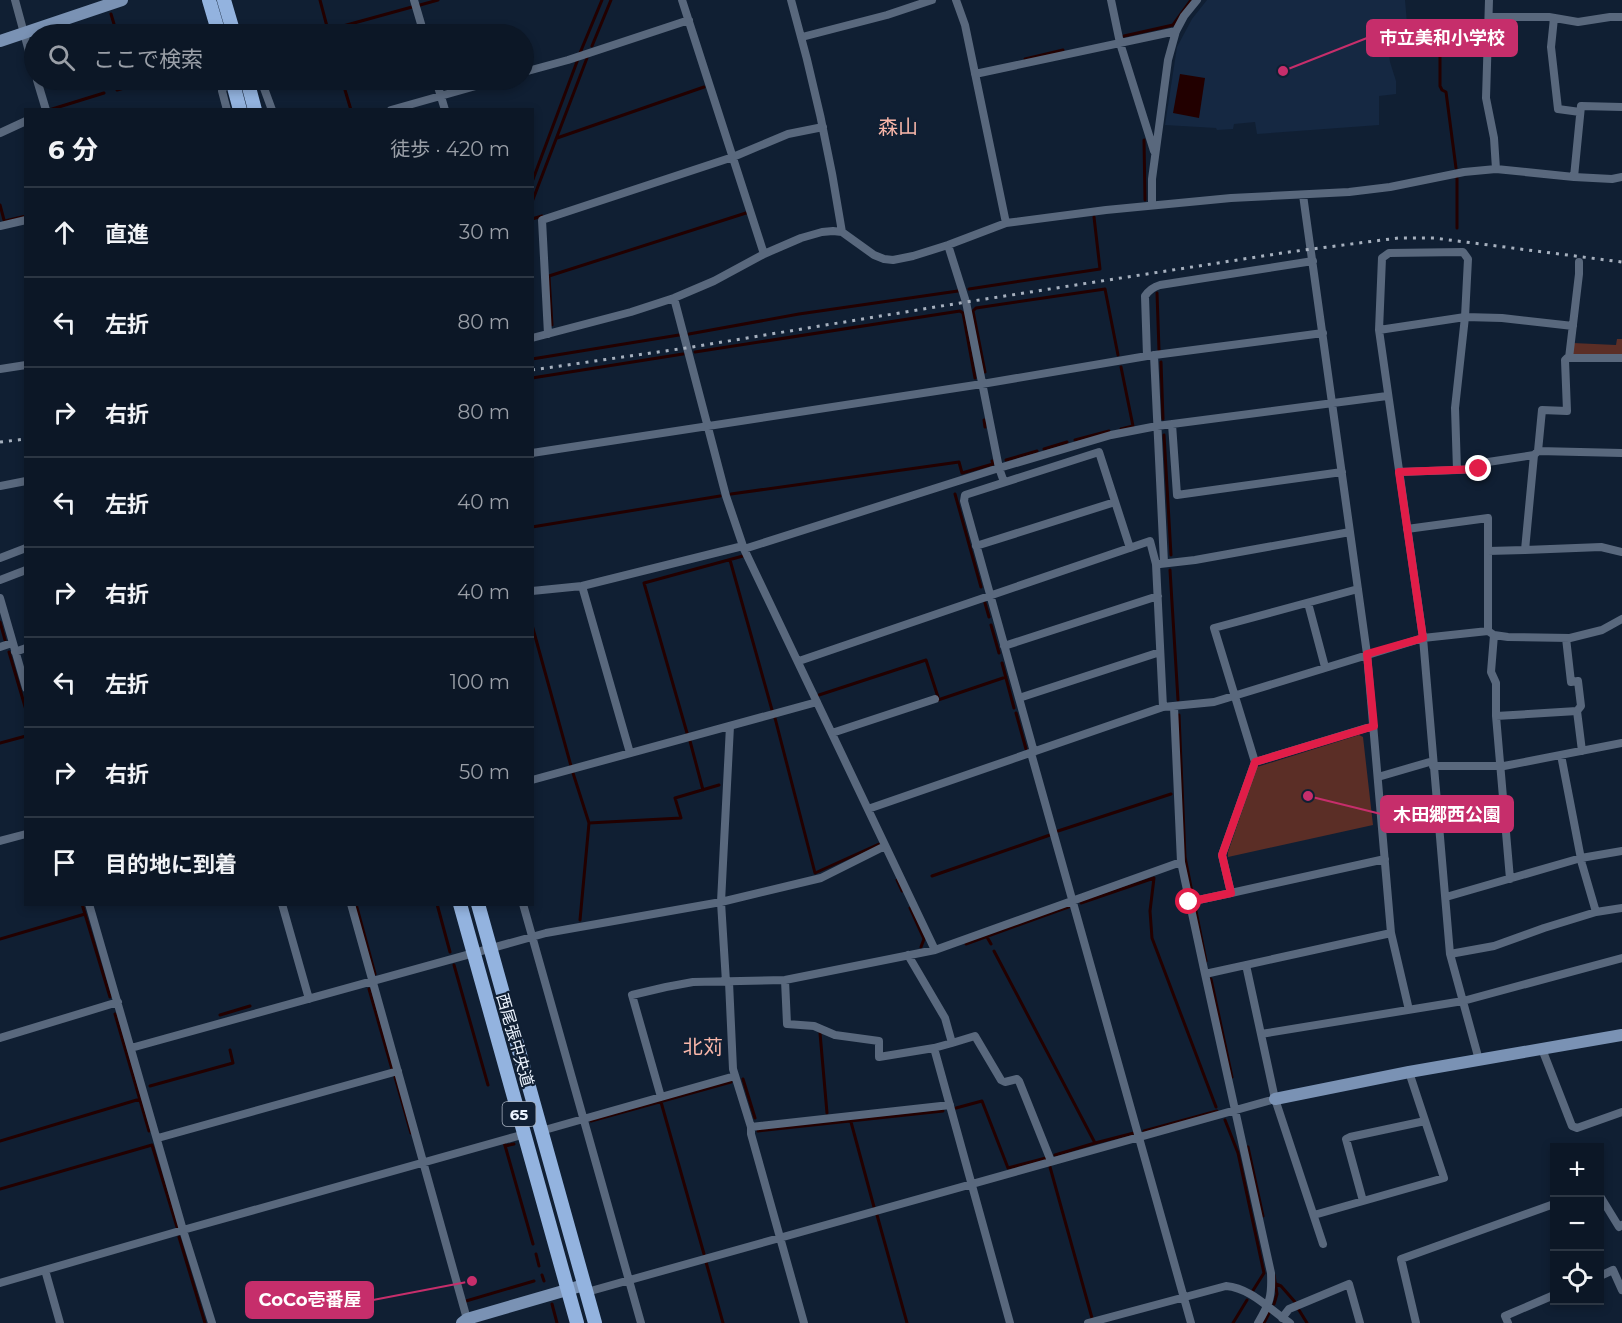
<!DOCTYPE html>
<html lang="ja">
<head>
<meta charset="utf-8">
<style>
	:root { --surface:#0c1726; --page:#15202e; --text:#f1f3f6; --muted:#9a9fa7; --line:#2c3643 }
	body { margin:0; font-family:Montserrat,"Noto Sans JP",sans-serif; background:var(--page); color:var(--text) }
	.controls { position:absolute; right:18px; bottom:18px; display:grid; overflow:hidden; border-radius:0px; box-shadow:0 3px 9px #0003 }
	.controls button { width:54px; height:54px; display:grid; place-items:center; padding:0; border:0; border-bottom:2px solid var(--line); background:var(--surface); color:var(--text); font:30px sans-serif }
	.stop { position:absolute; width:18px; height:18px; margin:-14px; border:4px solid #e11d48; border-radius:50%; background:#fff }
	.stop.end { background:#e11d48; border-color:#fff; box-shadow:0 2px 6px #0008 }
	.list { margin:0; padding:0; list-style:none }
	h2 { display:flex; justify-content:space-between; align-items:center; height:78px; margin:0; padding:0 24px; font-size:26px }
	h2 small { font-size:20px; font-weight:400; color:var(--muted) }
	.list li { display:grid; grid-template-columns:39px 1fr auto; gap:18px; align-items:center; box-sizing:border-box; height:90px; padding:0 24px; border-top:2px solid var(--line) }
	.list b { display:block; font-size:22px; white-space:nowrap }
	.list em { font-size:20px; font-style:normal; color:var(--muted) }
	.icon { flex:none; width:33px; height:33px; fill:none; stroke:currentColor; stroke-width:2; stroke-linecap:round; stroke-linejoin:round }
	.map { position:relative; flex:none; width:1622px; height:1323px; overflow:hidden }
	.search { position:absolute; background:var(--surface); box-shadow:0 3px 9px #0003; left:24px; top:24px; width:510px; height:66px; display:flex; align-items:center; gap:15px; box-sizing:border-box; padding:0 21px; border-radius:33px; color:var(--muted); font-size:22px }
	.panel { position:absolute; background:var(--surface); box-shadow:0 3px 9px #0003; left:24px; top:108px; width:510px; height:798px; border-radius:0px }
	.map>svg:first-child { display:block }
</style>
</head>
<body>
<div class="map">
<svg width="1622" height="1323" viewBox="0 0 1622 1323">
	<rect width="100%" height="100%" fill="#101f33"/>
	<path fill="#152842" d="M 1207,0 L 1405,0 L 1407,23 L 1385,26 L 1390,62 L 1396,81 L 1396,94 L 1379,96 L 1379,125 L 1257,134 L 1255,122 L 1234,124 L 1233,129 L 1217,130 L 1216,128 L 1165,125 L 1177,47 L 1192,19 Z"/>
	<path fill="#5b2e26" d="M 1617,339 L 1622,339 L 1622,355 L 1572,355 L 1573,343 L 1616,345 Z
		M 1359,735 L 1363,737 L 1373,825 L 1228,857 L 1228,852 L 1257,767 Z"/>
	<path fill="#200" d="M 1180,74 L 1205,78 L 1199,118 L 1173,113 Z"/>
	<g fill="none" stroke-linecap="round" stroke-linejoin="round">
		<path stroke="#200" stroke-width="3" d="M 320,0 L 329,34
			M 420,5 L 438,0
			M 111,14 L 117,34
			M 1443,22 L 1440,56 L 1440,86 L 1442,90 L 1446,92 L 1456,168
			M 314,34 L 412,7
			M 1124,36 L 1173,25 L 1191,0
			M 592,46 L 611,0
			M 580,53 L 602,0
			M 1025,59 L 1063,50
			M 342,80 L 351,110
			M 117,90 L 153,80
			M 49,110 L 104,93
			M 557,138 L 704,87
			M 1144,140 L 1145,200
			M 1457,178 L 1457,228
			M 532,182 L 578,59
			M 532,202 L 587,58
			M 0,205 L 4,220
			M 532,219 L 542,216
			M 5,221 L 26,216
			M 549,276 L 746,213
			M 549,277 L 552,325
			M 969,289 L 1100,269 L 1094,217
			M 1157,293 L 1159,350
			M 689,334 L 799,314 L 958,291
			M 695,352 L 960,311 L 963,313 L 975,378
			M 532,359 L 679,335
			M 1161,362 L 1163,419
			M 1121,367 L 1133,426 L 1121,429
			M 985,372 L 973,311 L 976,308 L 1105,289 L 1118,355
			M 532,378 L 683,354
			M 984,420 L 985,427
			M 1164,435 L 1171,555
			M 1075,440 L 1109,431
			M 1044,449 L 1067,442
			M 1006,460 L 1037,451
			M 731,494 L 959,462 L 962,473 L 993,464 L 992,461
			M 955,494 L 981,587
			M 532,527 L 720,496
			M 730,560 L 772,710
			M 1170,570 L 1178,700
			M 985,603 L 989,617
			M 0,622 L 5,640
			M 532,625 L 571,766
			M 991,625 L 999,653
			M 9,652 L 26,710
			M 1002,663 L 1014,708
			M 819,695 L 926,660 L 938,697
			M 935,701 L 1006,677
			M 1016,713 L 1026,749
			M 1179,715 L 1185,857 L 1193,897
			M 775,718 L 815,873 L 879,844
			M 687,733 L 644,583 L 743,556
			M 690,741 L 703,790
			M 0,743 L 26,736
			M 573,773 L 589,823 L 580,920
			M 589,823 L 681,818 L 675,798 L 719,785
			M 1058,831 L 1171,794
			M 932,876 L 1050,835
			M 897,880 L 902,891
			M 1081,903 L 1154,878 L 1150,911 L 1152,938 L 1216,1107
			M 82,904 L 110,997
			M 356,904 L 375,974
			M 437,904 L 450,952
			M 1195,906 L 1206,961
			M 910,908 L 924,939 L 921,947
			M 987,937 L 991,944
			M 0,939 L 85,914
			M 966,944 L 1071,906
			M 994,951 L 1095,1143 L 1055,1155
			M 454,965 L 488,1085
			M 1211,979 L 1232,1077
			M 369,989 L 392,1069
			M 115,1014 L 149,1131
			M 220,1015 L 250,1006
			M 820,1033 L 827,1113
			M 395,1077 L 411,1133
			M 743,1079 L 755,1118
			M 150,1086 L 233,1063 L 230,1050
			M 661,1102 L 704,1254
			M 956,1108 L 982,1101 L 1008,1168 L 1046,1158
			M 1225,1120 L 1238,1153 L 1264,1273 L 1252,1292
			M 591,1121 L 731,1082
			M 851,1122 L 874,1207
			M 758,1131 L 943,1111
			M 1144,1131 L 1217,1111
			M 0,1141 L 140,1099
			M 504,1142 L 533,1244
			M 1095,1143 L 1134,1133
			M 505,1146 L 514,1144
			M 1248,1147 L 1263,1216
			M 1050,1167 L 1092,1318
			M 0,1189 L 152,1145 L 177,1227
			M 877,1215 L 907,1323
			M 179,1237 L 205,1323
			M 536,1254 L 539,1266
			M 706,1262 L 723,1323
			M 542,1275 L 544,1281
			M 1276,1284 L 1281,1286 L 1295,1302
			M 466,1301 L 534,1281
			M 552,1304 L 557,1323
			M 1274,1304 L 1277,1294 L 1274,1275
			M 1299,1310 L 1307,1323
			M 1233,1323 L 1247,1300
			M 1264,1323 L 1269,1313"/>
		<path stroke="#59687d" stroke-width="8" d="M 15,0 L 34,70
			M 414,0 L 424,34
			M 682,0 L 764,254
			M 791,0 C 813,77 830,154 842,232
			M 956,0 L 965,25 L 1006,223
			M 1111,0 L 1120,43 L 1154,151
			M 1489,0 L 1486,98 L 1494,138 L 1496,169
			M 1489,17 L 1549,17 L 1578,22 L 1610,17 L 1622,17
			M 1554,18 L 1551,47 L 1558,109 L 1580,112
			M 802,37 L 887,15 L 932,0
			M 524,72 L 568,60 L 689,20
			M 975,74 L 1176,31
			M 37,80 L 46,110
			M 227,80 L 222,91 L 227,110
			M 261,80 L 272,110
			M 436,80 L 445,110
			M 391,110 L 497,80
			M 0,133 L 26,121
			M 1574,177 L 1581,106 L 1622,107
			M 1303,195 L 1367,654 L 1391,933 L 1409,1010
			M 1152,204 L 1152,179 L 1168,60 L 1176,31 L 1184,16 L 1197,0
			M 0,226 L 26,220
			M 948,245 L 966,302 L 999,468 L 1004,482
			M 674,298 L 726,496 L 744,549 L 935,950
			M 1379,330 L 1465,317 L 1502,318 L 1573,326
			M 548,334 L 542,220 L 733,157 L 788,134 L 823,127
			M 532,338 L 631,312 L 674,298 L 714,281 L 764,254 L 801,238 L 822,232 L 833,231 L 842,232 L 874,255 L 884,259 L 893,260 L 913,256 L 948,245 L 1006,223 L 1106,210 L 1231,198 L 1349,192 L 1390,187 L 1464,172 L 1496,169 L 1574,177 L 1612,179 L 1622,177
			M 1154,355 L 1164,563
			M 1147,356 L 1145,296 C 1149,290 1153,287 1160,285 L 1313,261
			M 1569,358 L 1579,274 L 1579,262
			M 0,369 L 26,365
			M 1172,424 L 1177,495 L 1342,472
			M 1538,451 L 1542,410 L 1567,411 L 1565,360 L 1567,358 L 1622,358
			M 532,453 L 982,384 L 1147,356 L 1323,333
			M 1457,470 L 1479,469 L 1488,462 L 1534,455
			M 1399,472 L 1457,470 L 1455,408 L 1465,317 L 1468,259 L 1463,252 L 1389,253 L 1382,258 L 1379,330 L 1423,638 L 1450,954 L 1479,1060
			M 0,486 L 26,481
			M 1407,529 L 1488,518 L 1488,551 L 1525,550 L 1534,455 L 1538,451 L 1622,453
			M 976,546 L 1115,502
			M 744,549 L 999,468 L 1111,435 L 1157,426 L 1387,396
			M 1525,550 L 1601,547 L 1622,552
			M 0,558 L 26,548
			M 1160,564 L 1195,560 L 1350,532
			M 0,580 L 26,570
			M 582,586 L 630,753
			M 1358,589 L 1214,628 L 1255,762 L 1222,855 L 1231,893 L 1385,859
			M 532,591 L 582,586 L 743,546
			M 0,598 L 26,688
			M 1308,603 L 1325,667
			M 1488,631 L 1488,551
			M 1494,635 L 1491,672 L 1496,683 L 1496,716 L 1510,879
			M 1566,638 L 1571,682 L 1578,681 L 1581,706 L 1577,711
			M 1004,646 L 1158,596
			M 0,647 L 12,643
			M 15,652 L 26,648
			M 799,661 L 1150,541 L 1156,564 L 1163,707
			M 1019,698 L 1160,652
			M 1174,707 L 1181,862 L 1205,974 L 1391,933
			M 1496,716 L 1577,711 L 1582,751
			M 832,733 L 935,699
			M 1034,752 L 964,501 L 965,495 L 1099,452 L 1130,548
			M 1031,753 L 1191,1323
			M 1561,755 L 1582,864 L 1596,912
			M 1255,762 L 1373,726
			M 1433,766 L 1504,766 L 1622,743
			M 1378,777 L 1433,761
			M 532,780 L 817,702
			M 868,809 L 1163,707 L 1214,702 L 1423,638 L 1488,631 L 1494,635 L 1508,637 L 1570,638 L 1602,630 L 1622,619
			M 0,841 L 26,834
			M 1446,897 L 1581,858 L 1622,851
			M 1189,902 L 1231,893
			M 89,904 L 183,1230 L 212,1323
			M 282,904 L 309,999
			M 351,904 L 467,1319
			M 523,904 L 641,1323
			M 1450,954 L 1494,946 L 1544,928 L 1596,912 L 1622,908
			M 908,955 L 945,1018 L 952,1043 L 975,1036 L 1001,1080 L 1005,1082 L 1017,1079 L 1019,1081 L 1051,1161
			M 1246,965 L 1275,1099 L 1323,1244
			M 1205,974 L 1271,1273 C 1272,1296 1270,1303 1258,1323
			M 785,980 L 787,1024 L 814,1026 L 835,1035 L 879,1041 L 879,1057 L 934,1048 L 952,1043
			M 726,982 L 721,902 L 730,726
			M 729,982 L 733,1069 L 751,1127 L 751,1134 L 804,1323
			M 1261,1034 L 1463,1001 L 1622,958
			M 0,1038 L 118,1002
			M 131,1048 L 546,933 L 721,902 L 821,878 L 885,846
			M 934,1048 L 1010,1323
			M 1542,1049 L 1572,1126 L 1577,1128 L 1622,1112
			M 661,1097 L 632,995 L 666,987 L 693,982 L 785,980 L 935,950 L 1181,862
			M 751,1127 L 950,1105
			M 541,1131 L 735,1076
			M 158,1138 L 398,1071
			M 1600,1196 L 1619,1227 L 1622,1225
			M 1363,1201 L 1346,1139 L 1350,1137 L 1425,1121
			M 1314,1215 L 1444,1178 L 1409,1072
			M 45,1270 L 60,1323
			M 1600,1276 L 1613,1270 L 1622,1290
			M 0,1283 L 183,1230 L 525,1134
			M 587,1292 L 1275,1099
			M 1282,1318 L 1289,1309 L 1349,1284 L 1360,1323
			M 1088,1323 L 1226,1286 C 1251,1288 1270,1310 1290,1323
			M 1416,1323 L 1401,1259 L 1554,1204
			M 1508,1323 L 1505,1316 L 1554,1295"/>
		<path stroke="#7a92b4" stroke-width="12" d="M 0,41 L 122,0
			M 1275,1099 L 1409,1072 L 1622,1035
			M 462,1323 L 467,1319 L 584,1285"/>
		<path stroke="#93b3df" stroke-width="14" d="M 209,0 L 219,34
			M 224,0 L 234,34
			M 232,80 L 240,110
			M 247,80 L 255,110
			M 460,904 L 577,1323
			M 478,904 L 595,1323"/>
		<path stroke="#a6b0be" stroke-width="3" stroke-dasharray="3 6" stroke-linecap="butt" d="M 532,370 L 686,348 L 966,302 L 1289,252 L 1398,238 L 1434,238 L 1622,262
			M 0,442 L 26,439"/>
	</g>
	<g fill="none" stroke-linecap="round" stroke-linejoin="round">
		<path stroke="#e11d48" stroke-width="8" d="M 1189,902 L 1231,893 L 1222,855 L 1255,762 L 1374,726 L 1367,654 L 1423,638 L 1399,472 L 1479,469"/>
	</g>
	<g text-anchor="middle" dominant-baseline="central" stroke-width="4.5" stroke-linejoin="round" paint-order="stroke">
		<rect fill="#101f33" stroke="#a9b3c1" stroke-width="1.5" x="502.5" y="1102" width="33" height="24" rx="4.5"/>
		<g font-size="15" font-weight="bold" fill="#ebf3fe">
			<text x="519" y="1114">65</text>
		</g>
		<g font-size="16" fill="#ebf3fe" stroke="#101f33">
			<text transform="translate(515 1040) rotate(74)">西尾張中央道</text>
		</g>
		<g font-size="20" fill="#f8b6a9" stroke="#101f33">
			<text x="898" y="127">森山</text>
			<text x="703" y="1047">北苅</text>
		</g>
	</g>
	<path fill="none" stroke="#c62e6b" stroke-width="2" d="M1283 71L1367 38M1308 796L1381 814M472 1281L373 1300"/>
	<g fill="#c62e6b" stroke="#101f33" stroke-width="2">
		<circle cx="1283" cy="71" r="6"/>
		<circle cx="1308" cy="796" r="6"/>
		<circle cx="472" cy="1281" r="6"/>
	</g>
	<g fill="#c62e6b" stroke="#c62e6b" stroke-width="2">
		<rect x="1367" y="20" width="150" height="36" rx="6"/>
		<rect x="1381" y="796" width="132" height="36" rx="6"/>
		<rect x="246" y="1282" width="127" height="36" rx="6"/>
	</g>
	<g font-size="18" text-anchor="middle" font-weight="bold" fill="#fff">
		<text x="1442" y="44">市立美和小学校</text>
		<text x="1447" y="821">木田郷西公園</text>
		<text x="310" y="1306">CoCo壱番屋</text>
	</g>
</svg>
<div class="controls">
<button>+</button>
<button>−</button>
<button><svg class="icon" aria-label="locate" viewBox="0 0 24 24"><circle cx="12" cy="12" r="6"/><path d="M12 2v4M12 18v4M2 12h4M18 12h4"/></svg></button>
</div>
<div class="stop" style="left:1189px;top:902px"></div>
<div class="stop end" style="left:1479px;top:469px"></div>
<div class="search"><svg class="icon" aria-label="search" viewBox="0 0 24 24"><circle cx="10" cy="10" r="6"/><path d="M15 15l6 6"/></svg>ここで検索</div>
<section class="panel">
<h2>6 分<small>徒歩 · 420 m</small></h2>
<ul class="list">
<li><svg class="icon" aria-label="ahead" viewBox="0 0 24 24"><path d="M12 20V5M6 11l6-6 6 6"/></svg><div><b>直進</b></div><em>30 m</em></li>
<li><svg class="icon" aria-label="left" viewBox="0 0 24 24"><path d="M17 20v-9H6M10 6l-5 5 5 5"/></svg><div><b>左折</b></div><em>80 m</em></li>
<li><svg class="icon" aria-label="right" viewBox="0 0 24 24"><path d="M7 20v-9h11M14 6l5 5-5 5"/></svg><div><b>右折</b></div><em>80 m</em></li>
<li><svg class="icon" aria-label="left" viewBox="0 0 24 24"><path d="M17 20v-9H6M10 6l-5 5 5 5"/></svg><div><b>左折</b></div><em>40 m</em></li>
<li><svg class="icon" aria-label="right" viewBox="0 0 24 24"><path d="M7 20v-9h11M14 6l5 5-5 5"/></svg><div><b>右折</b></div><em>40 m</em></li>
<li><svg class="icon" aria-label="left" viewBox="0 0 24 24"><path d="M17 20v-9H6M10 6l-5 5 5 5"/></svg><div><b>左折</b></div><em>100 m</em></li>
<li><svg class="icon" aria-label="right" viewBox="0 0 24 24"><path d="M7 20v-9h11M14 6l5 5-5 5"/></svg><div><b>右折</b></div><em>50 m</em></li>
<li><svg class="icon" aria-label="arrive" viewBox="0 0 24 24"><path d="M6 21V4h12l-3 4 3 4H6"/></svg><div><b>目的地に到着</b></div></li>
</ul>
</section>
</div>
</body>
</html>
